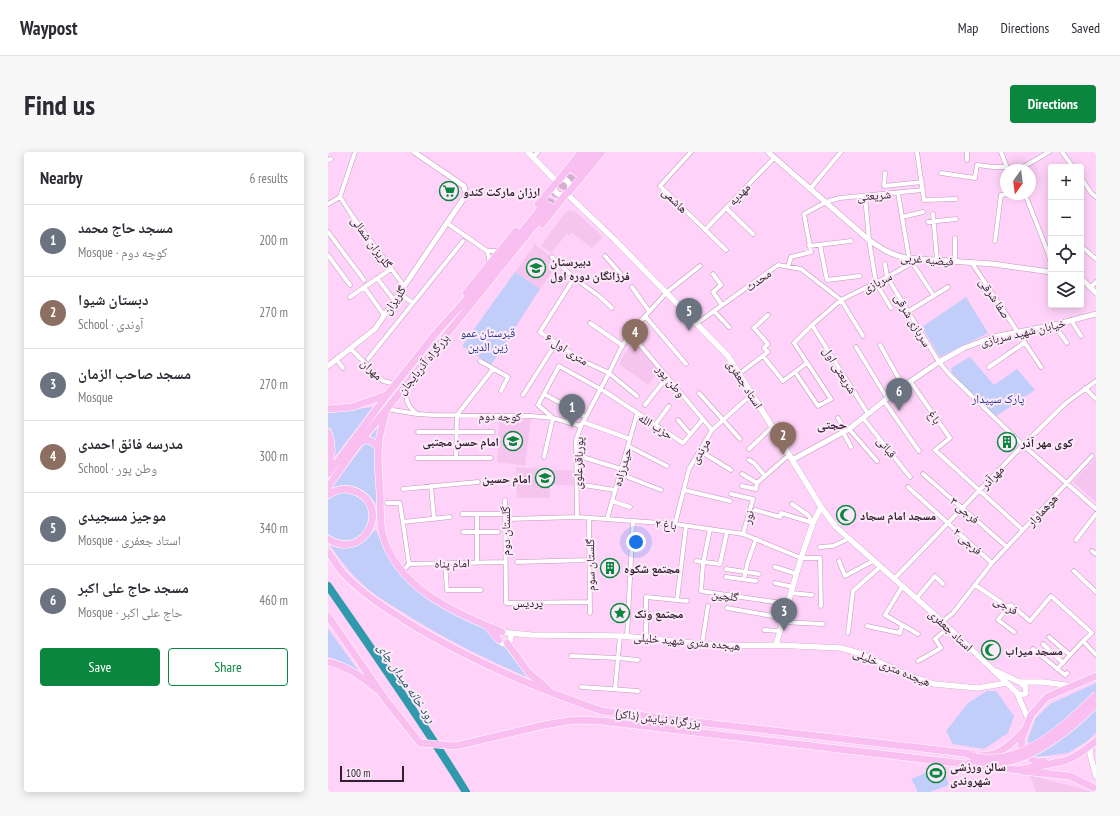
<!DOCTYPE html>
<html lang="en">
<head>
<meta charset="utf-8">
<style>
	:root { --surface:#fff; --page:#f7f7f7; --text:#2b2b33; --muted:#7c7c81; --line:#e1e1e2; --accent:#0b863f }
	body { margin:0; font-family:"PT Sans Narrow","Noto Naskh Arabic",sans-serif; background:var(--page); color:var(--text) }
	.controls { position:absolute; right:12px; top:12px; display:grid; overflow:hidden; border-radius:4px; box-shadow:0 2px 10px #0003 }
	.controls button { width:36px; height:36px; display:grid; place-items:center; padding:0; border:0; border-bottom:1px solid var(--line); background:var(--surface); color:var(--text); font:20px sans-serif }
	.compass { position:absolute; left:672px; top:12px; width:36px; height:36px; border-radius:50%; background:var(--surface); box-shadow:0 2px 10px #0003; rotate:194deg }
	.scale { position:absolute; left:12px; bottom:10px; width:64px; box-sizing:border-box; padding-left:4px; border:2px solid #31202f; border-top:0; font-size:11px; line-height:14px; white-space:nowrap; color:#31202f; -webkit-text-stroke:3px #fceaf9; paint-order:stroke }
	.you { position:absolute; left:308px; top:390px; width:14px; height:14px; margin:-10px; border:3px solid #fff; border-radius:50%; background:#1a73e8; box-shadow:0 0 0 6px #1a73e833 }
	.badge { display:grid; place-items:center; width:26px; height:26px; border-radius:50%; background:var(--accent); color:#fff; font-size:13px; font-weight:700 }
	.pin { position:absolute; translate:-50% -33px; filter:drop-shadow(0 1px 2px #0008) }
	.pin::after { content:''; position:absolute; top:21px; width:14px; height:12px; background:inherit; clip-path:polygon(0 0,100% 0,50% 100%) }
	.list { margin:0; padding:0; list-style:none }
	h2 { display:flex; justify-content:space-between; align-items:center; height:52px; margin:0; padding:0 16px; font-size:17px }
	h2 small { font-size:13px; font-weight:400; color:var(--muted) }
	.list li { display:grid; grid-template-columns:26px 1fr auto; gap:12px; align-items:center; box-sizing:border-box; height:72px; padding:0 16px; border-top:1px solid var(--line) }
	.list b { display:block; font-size:15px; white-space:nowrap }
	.list p { margin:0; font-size:13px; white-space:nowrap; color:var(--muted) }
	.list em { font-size:13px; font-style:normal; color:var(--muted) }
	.actions { display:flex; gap:8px; padding:12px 16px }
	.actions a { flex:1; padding:9px 0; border:1px solid var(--accent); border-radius:4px; text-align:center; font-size:14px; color:var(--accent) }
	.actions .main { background:var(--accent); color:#fff }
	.icon { flex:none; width:22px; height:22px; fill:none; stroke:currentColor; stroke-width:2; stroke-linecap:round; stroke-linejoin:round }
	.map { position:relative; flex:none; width:768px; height:640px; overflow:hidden; border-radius:4px }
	header { display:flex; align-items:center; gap:24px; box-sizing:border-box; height:56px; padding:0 20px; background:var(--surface); border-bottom:1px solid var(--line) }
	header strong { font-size:19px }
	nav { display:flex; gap:22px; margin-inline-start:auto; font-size:14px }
	.intro { display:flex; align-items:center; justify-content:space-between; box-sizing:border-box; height:96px; padding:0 24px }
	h1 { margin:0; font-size:28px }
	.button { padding:10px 18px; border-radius:4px; background:var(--accent); color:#fff; font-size:14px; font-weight:700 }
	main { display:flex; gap:24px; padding:0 24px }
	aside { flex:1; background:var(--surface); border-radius:4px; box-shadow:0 2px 10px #0003 }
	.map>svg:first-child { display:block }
</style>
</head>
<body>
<header>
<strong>Waypost</strong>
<nav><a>Map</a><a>Directions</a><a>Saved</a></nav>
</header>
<div class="intro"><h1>Find us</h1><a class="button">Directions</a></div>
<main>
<aside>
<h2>Nearby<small>6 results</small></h2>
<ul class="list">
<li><span class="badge" style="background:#6b7280">1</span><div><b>مسجد حاج محمد</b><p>Mosque · کوچه دوم</p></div><em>200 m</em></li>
<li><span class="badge" style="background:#8d6e63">2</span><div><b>دبستان شیوا</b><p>School · آوندی</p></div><em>270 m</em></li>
<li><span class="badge" style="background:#6b7280">3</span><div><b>مسجد صاحب الزمان</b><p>Mosque</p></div><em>270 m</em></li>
<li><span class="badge" style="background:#8d6e63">4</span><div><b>مدرسه فائق احمدی</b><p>School · وطن پور</p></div><em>300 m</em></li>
<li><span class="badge" style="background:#6b7280">5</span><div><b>موجیز مسجیدی</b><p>Mosque · استاد جعفری</p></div><em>340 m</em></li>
<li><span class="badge" style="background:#6b7280">6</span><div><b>مسجد حاج علی اکبر</b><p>Mosque · حاج علی اکبر</p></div><em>460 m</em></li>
</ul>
<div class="actions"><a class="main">Save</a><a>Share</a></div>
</aside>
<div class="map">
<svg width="768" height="640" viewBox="0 0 768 640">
	<rect width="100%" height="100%" fill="#ffd3f9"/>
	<path fill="#f6c5ef" d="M 241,58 L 247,59 L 275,85 L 264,96 L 244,81 L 241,84 L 239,82 L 223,101 L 213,94 L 236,62 Z
		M 207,92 L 230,111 L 212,137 L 187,120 Z
		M 305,188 L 332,217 L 320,233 L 291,212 Z
		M 171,266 L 203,267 L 197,314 L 169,310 Z
		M 768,305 L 768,350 L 745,330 Z
		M 188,315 L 246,319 L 246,334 L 222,332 L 222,346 L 189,346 Z
		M 702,623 L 762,639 L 763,640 L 708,640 Z"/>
	<path fill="#c0cef9" d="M 187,120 L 212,137 L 163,213 L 134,194 Z
		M 638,145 L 660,181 L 612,205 L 594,175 Z
		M 642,205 L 666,233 L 689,217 L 707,238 L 667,265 L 624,221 L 623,216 Z
		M 45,255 L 6,306 L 6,288 L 4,281 L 0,275 L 0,261 Z
		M 49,276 L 49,353 C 35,336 25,329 3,336 Z
		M 14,340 C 61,341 40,410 0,382 L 0,348 L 6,343 Z
		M 48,378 L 65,411 L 82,432 L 158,476 L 169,486 L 203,527 C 158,507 114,486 73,459 C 59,451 45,442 33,431 C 21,419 11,407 2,393 C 28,398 29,394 48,378 Z
		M 0,477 L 33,522 C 22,515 13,508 0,505 Z
		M 768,531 L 768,581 L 758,590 L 740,601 L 709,605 L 702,601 L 700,587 L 708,566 L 722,552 Z
		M 659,539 L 668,539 L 686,564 L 680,581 L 656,597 L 625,592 L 618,579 L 640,551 Z
		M 614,614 L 621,633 L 602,640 L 589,640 L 588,635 L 583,627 Z"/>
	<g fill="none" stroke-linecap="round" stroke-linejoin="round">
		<path stroke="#309aac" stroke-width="8" d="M 0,434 C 47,502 95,570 138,640"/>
		<path stroke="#d6afd1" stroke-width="7" stroke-dasharray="7 3.5" stroke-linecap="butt" d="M 217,51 L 245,18
			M 222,54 L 249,21"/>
		<g stroke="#bf96ba" stroke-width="5">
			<path id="minor" d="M 363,0 L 332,34 L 398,98
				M 589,0 L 596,48 L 628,47
				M 673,0 L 680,18
				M 734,0 L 745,15
				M 205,5 L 210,0
				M 0,8 L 3,7
				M 639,8 L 639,0
				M 690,18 L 721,0
				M 557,21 L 556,34 L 594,30
				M 613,21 L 647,26 L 649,13 L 665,15 L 679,15
				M 753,25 L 763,41 L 768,45
				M 482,37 L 513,0
				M 570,41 L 581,106 L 606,144
				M 697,42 L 719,98 L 723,111
				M 537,44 L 541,88 L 548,131 L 563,156
				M 12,45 L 25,65 L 76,134
				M 12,45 L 27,0
				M 0,52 L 12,45
				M 398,56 L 425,82
				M 605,62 L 609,108
				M 574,65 L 595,60
				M 600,70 L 628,67
				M 119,71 L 159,99
				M 377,78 L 446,6
				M 0,80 L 36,128
				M 627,86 L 627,109
				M 667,89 L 673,43 L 688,42
				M 492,93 L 499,128 L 532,124
				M 481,94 L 523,89
				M 753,94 L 768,107
				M 0,103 L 22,133
				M 277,104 L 292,121
				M 224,105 L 246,126 L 271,144 L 284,156
				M 161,111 L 161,105 L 159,99 L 172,99
				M 644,111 L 713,215
				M 557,112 L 559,125 L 611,210 L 622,223 L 695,293 L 738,251 L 768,229
				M 460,115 L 463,105 L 483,100 L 476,62 L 498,50 L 512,46 L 595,38
				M 385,122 L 393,133 L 385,140 L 394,153
				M 49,126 L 66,148
				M 246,126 L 212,180 L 253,208 L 281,221 L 309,244
				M 36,135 L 56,163
				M 304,135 L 321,159
				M 763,135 L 768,130
				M 71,141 L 85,151
				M 22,145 L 63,117
				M 386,159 L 401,175
				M 581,159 L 620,135
				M 317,164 L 358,212
				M 743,168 L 753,184
				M 262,171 L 294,193
				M 368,172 L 450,113 L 473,117 L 513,148 L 535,184
				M 484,173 L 540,262
				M 726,173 L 739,191
				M 302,181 L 384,278
				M 552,193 L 575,234
				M 528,195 L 559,246
				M 22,196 L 55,229 L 68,232
				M 435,204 L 455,229 L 467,220 L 490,254 L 503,247 L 466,191 L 484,173 L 513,148 L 559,125 L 584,111
				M 8,207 L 15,216
				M 40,207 L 135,89
				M 152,209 L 180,225 L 173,239
				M 661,215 L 696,191
				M 467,220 L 479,211
				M 411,222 L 440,200 L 436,196 L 440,192 L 426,176 L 440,163
				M 582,229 L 622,286 L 607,298 L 695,378
				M 757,236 L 768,247
				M 371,241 L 412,287
				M 216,242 L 258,265
				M 195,243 L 228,191
				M 556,249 L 591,299
				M 317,253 L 339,225
				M 59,257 L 89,262 C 78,253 78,248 78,234
				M 89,262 L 105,263 L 203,264 L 225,266 L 253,274
				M 510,266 L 518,279
				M 535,266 L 582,325
				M 350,268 L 362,282
				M 255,270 L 302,287
				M 327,273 L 341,254
				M 521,277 L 549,309
				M 90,280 L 165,280
				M 515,280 L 523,295
				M 300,294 L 339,314
				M 421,297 L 444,275
				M 372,299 L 403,318
				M 248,303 L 293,317
				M 216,305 L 225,266 L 210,253 L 231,214 L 276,239 L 355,291 L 375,267
				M 89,306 L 163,306
				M 128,306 L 129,263 L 165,217
				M 421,308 L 426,311 L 437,324
				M 292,322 L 333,338
				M 414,322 L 429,331 L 461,303
				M 595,322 L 679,395
				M 249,332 L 287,338
				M 103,334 L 106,367
				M 414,334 L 428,337 L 429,331
				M 580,335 L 664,411
				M 75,337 L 150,330
				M 356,338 L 402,349
				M 403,342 L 425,347 L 415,382
				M 177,348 L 178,451 L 262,450
				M 284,349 L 302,355
				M 59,351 L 72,351 L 81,412
				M 464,352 L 480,363 L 485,371
				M 427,358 L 452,365 L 453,361 L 485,371
				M 134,362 L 177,362
				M 249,365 L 248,288 L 253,274 L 281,221 L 292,198 L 302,181 L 339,140 L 372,114
				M 261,366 L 262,461
				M 177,367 L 249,365 L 347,372 L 415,382 L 473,406 L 492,406 L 493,454
				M 279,367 L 309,262
				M 75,370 L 122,365
				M 347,372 L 361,317 L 384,278 L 424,242
				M 382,377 L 375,412 L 373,439 L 460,452
				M 135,380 L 170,380
				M 748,388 L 768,362
				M 492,395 L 505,394 L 520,387
				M 764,399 L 768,402
				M 368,409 L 392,412 L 399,380
				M 511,409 L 517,424 L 545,409
				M 189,410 L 261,408
				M 117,411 L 119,438 L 153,438
				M 149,411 L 149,362
				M 447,415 L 469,422
				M 398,417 L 431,422
				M 75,419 L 81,412 L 177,410
				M 746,419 L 768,440
				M 398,425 L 428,429
				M 416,427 L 420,409 L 428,387
				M 566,427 L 695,293 L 768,357
				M 447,431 L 465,435
				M 647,433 L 680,455 L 683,453 L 702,469 L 723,444 L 764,481 L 755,489 L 768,503
				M 574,435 L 557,463 L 590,482
				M 463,441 L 484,443
				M 588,447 L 607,424 L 615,432
				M 349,448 L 358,374
				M 680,455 L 670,468 L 686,480
				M 399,456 L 456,466
				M 454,470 L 495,472
				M 614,470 L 625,461 L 664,411 L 764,304
				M 539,474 L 572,481 L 574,473
				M 436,478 L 451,479
				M 520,481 L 525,439 L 552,415
				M 299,484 L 305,369
				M 721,485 L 742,503
				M 318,486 L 318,445 L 359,449
				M 374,492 L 380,454
				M 715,492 L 735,511
				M 705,497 L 737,523 L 739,521
				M 243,504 L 290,506 L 310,508
				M 590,509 L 613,496 L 607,487 L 620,476
				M 729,517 L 755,489
				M 253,535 L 310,539
				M 287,537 L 292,484"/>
		</g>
		<g stroke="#bf96ba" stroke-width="6">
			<path id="tertiary" d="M 440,0 L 541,88 C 554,97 563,103 578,106 L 665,112 L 723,120
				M 753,126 L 768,141
				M 0,214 L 47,177 L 138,43 L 136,34 L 86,0
				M 464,308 L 521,277 L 545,258 L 567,240 L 611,210 L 636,196 L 665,185 L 726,173 L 768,162"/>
		</g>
		<g stroke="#bf96ba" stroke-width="6">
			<path id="secondary" d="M 200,0 L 229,30
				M226 35a8 8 0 1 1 16 0a8 8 0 1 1-16 0Z
				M 239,42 L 287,88 L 400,204 L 424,242 L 493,355 L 508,375 L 607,463 L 679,531 L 689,541 L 701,569
				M171 486a6 6 0 1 1 12 0a6 6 0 1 1-12 0Z
				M 181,481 L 203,483 L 294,484 L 394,494 L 448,493 L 513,496 L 531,501 L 579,523 L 606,532 L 650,536 L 679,531
				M 448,493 L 473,406 L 485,371 L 493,355
				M 668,519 L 691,530 L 715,530 L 744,534
				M 689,541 L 695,543 L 698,541 L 697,534 L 692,530
				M 763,593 L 762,602 L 768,624"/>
		</g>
		<g stroke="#fff" stroke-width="8">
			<path id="trunk" d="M 245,18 L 259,0
				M 249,21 L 267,0
				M 231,28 L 253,0
				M 241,40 L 274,0
				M 210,52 L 227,32
				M 214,72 L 238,42
				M 138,141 L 188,79
				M 0,257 L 24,255 L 58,243
				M 58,259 C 56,267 54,275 52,283 C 48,302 51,322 52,341 C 53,355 51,370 55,384 C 71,438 127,460 174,480
				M 0,280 C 5,293 4,303 0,316
				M 32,290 C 41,286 46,289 51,298
				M 0,322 L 59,243 L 108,181 L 153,131 L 217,51
				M 0,335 L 28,295 L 222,54
				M 0,343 C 7,338 15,336 23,338 C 65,349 39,411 0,387
				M 0,400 C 5,406 9,414 14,420 C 35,443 63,460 89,476 C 149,511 209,537 274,559 L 645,602
				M 0,464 L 58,548 L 92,591 L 128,594 L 216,573 L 247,568 L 273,569 L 645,613
				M 160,475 L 171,488
				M 179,491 L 201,521 L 220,537
				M 0,510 C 17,514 35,525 48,537
				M 655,603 C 671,605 687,588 697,578
				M 716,609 L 709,610 L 700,605 L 693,593 L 694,585 L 703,563 L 719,545 L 768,524
				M 728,610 C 743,610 756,598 768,589
				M 655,614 L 690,618 L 732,610
				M 694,619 L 742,624 L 768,637"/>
		</g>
		<use href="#minor" stroke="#fff" stroke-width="4"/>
		<use href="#tertiary" stroke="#fff" stroke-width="5"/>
		<use href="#secondary" stroke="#fff" stroke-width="5.5"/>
		<use href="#trunk" stroke="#f8bff0" stroke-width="7"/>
		<g stroke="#fff" stroke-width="8" stroke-linecap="butt">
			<path id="trunk-bridge" d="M 640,602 C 646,606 653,606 661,606 C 704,606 739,571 768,543
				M 639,612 C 648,608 661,613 672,611 C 707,607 744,577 768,552"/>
		</g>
		<use href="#trunk-bridge" stroke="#f8bff0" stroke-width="7"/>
	</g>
	<defs>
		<g id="supermarket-ring" transform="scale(1)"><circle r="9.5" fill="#fceaf9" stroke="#0b863f" stroke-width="1.5"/><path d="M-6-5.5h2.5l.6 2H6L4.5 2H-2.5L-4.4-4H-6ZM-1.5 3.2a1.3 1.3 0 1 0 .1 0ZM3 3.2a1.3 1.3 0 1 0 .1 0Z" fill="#0b863f"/></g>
		<g id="school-ring" transform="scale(1)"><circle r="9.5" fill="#fceaf9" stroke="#0b863f" stroke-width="1.5"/><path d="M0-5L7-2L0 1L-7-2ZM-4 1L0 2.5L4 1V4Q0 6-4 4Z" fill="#0b863f"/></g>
		<g id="building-ring" transform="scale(1)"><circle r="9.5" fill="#fceaf9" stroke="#0b863f" stroke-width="1.5"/><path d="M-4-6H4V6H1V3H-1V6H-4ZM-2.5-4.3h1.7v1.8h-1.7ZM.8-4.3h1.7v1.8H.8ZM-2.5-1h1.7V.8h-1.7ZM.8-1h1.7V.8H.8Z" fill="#0b863f"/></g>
		<g id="mosque-ring" transform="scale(1)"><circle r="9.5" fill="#fceaf9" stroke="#0b863f" stroke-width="1.5"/><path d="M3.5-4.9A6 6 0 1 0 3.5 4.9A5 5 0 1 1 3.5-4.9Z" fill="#0b863f"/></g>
		<g id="sight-ring" transform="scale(1)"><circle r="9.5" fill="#fceaf9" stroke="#0b863f" stroke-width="1.5"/><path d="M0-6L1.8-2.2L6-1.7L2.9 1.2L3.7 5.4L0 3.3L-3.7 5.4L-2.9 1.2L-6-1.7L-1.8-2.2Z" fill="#0b863f"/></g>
		<g id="stadium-ring" transform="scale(1)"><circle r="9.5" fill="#fceaf9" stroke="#0b863f" stroke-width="1.5"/><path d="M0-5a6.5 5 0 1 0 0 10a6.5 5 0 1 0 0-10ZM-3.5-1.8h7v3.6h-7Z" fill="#0b863f"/></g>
	</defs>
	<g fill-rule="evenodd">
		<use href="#supermarket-ring" x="121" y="39"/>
		<use href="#school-ring" x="208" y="116"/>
		<use href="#school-ring" x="185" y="289"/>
		<use href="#building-ring" x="679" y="290"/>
		<use href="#school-ring" x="217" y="326"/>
		<use href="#mosque-ring" x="518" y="363"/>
		<use href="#building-ring" x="282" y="416"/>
		<use href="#sight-ring" x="292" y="461"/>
		<use href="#mosque-ring" x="663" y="498"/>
		<use href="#stadium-ring" x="608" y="621"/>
	</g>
	<g text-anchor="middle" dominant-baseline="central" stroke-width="4" stroke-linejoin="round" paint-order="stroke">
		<g font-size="12" font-weight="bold" fill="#31202f" stroke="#fceaf9" text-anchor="start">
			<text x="135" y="39">ارزان مارکت کندو</text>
			<text x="222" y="109">دبیرستان<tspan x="222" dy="14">فرزانگان دوره اول</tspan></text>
			<text x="171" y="289" text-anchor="end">امام حسن مجتبی</text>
			<text x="693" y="290">کوی مهر آذر</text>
			<text x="203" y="326" text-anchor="end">امام حسین</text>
			<text x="532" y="363">مسجد امام سجاد</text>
			<text x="296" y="416">مجتمع شکوه</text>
			<text x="306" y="461">مجتمع ونک</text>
			<text x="677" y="498">مسجد میراب</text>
			<text x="622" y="614">سالن ورزشی<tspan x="622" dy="14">شهروندی</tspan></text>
		</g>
		<g font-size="12" fill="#31202f" stroke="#fceaf9">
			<text transform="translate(411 42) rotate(-46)">مهدیه</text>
			<text transform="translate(546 43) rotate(-4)">شریعتی</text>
			<text transform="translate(347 48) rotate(45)">هاشمی</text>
			<text transform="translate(44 90) rotate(54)">گلریزان شمالی</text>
			<text transform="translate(599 107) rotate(5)">فیضیه غربی</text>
			<text transform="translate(430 128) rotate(-36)">محدث</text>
			<text transform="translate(549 130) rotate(-27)">سربازی</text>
			<text transform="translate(667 146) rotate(56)">صفا شرقی</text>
			<text transform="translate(66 148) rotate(-56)">گلریزان</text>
			<text transform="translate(585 168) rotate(59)">سربازی شرقی</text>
			<text transform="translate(695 180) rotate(-13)">خیابان شهید سربازی</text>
			<text transform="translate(239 197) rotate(33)">۶ متری اول</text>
			<text transform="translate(95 212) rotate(-51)">بزرگراه آذربایجان</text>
			<text transform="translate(44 217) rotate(44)">مهران</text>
			<text transform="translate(512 218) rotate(58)">شریعتی اول</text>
			<text transform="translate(343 229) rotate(50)">وطن پور</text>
			<text transform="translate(417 232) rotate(57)">استاد جعفری</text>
			<text transform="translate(172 264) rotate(1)">کوچه دوم</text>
			<text transform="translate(607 265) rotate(55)">باغ</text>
			<text transform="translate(328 274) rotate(32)">حزب الله</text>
			<text transform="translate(559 295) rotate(51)">قبائی</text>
			<text transform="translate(372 299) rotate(-59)">مرندی</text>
			<text transform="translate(250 311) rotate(-88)">پورباقرعلوی</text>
			<text transform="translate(294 315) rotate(-74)">حیدرزاده</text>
			<text transform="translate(664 325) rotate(-46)">مهرآذر</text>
			<text transform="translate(637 358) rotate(41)">فرجی ۳</text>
			<text transform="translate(714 358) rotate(-47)">هوهماوار</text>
			<text transform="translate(420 365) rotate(-75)">نور</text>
			<text transform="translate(338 372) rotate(5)">باغ ۲</text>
			<text transform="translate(177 379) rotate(-90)">گلستان دوم</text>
			<text transform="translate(640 389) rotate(42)">فرجی ۲</text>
			<text transform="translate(124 411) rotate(-1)">امام پناه</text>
			<text transform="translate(262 413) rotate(-91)">گلستان سوم</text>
			<text transform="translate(397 443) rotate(8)">گلچین</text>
			<text x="200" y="450">پردیس</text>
			<text transform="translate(678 453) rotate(30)">فرجی</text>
			<text transform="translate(623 478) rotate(43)">استاد جعفری</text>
			<text transform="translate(359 489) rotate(5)">هیجده متری شهید خلیلی</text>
			<text transform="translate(564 515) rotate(22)">هیجده متری خلیلی</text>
			<text transform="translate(330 566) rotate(7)">بزرگراه نیایش (ذاکر)</text>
		</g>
		<g font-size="12" fill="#26348f" stroke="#fceaf9">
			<text x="160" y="180">قبرستان عمو<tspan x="160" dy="14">زین الدین</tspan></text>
			<text x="670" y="246">پارک سپیدار</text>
		</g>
		<g font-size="13" font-weight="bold" fill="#492746" stroke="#fceaf9">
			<text x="504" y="272">حجتی</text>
		</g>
		<g font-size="13" font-style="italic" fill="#205962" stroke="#fceaf9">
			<text transform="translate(79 531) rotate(56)">رود خانه میدان چای</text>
		</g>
	</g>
</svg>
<div class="controls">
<button>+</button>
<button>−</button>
<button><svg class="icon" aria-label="locate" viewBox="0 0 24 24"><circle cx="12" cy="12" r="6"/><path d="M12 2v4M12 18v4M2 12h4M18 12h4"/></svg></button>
<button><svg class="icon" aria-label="layers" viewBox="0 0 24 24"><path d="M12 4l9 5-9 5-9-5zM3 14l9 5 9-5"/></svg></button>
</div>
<svg class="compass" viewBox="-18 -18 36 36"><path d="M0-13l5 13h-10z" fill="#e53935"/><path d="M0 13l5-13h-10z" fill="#7c7c81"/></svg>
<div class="scale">100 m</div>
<div class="you"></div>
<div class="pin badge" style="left:244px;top:275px;background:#6b7280">1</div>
<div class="pin badge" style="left:455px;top:303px;background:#8d6e63">2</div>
<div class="pin badge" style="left:456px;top:479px;background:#6b7280">3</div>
<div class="pin badge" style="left:307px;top:200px;background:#8d6e63">4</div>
<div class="pin badge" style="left:361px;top:179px;background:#6b7280">5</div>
<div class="pin badge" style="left:571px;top:259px;background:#6b7280">6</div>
</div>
</main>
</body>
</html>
